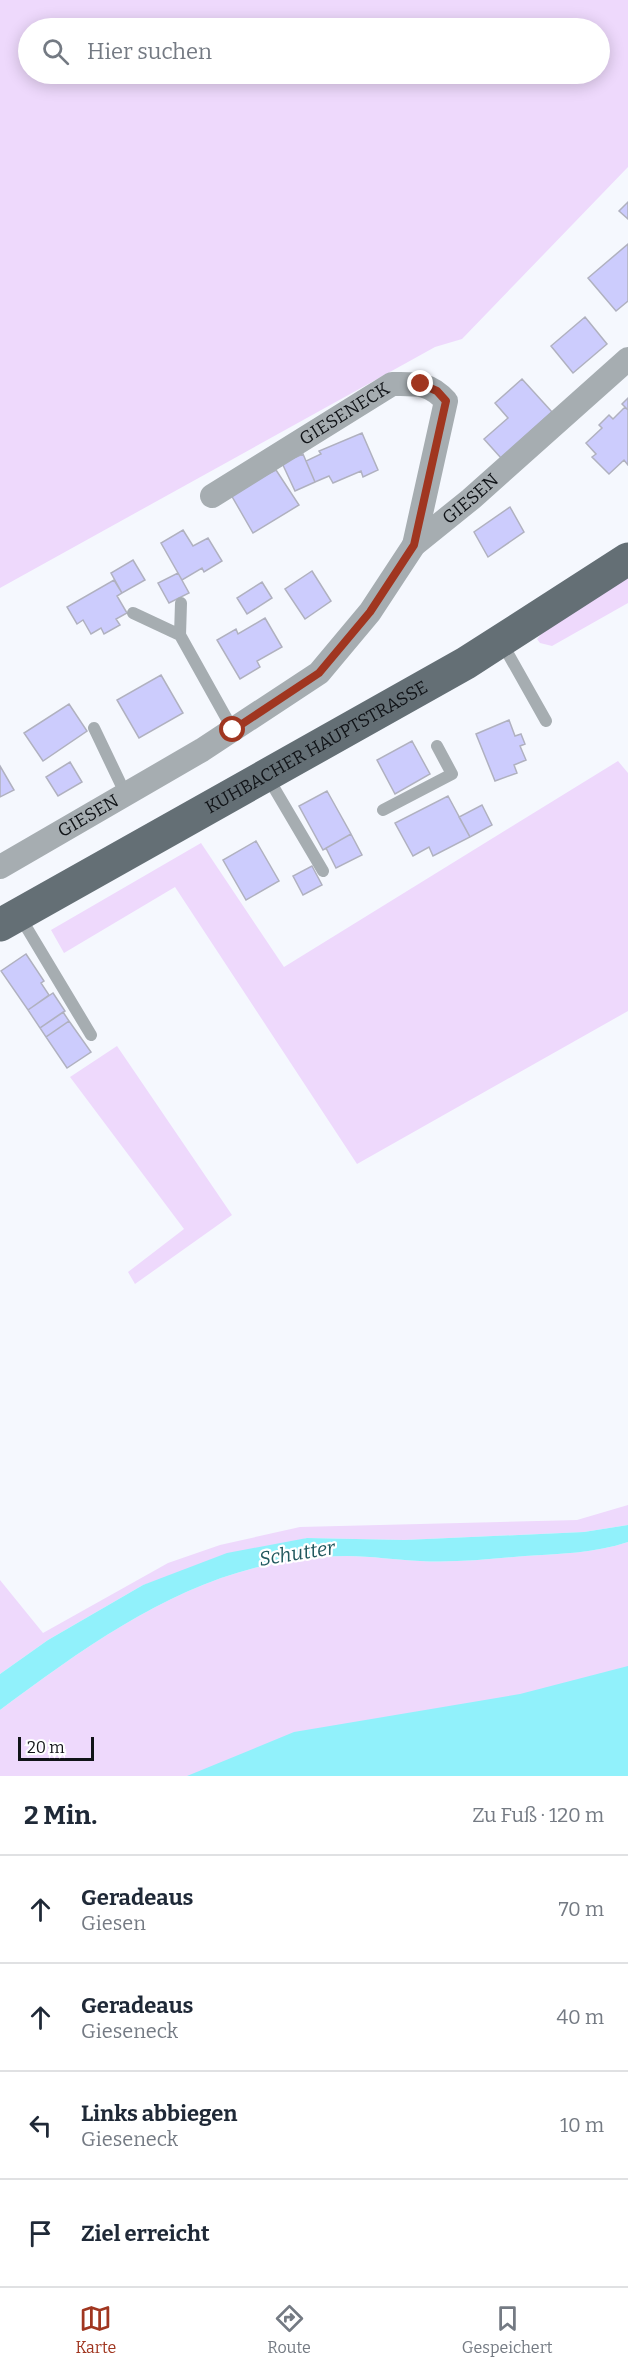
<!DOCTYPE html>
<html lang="de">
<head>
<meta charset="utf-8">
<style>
	:root { --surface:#fff; --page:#f2f2f3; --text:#1f2937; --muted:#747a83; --line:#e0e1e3; --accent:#a03620 }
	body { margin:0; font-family:Bitter,serif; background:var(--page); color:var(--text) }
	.scale { position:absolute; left:18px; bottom:15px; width:76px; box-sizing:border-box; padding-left:6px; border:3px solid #101317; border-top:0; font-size:16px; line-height:21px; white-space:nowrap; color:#101317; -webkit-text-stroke:4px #fff; paint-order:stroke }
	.stop { position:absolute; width:18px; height:18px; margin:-14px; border:4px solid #a03620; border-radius:50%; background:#fff }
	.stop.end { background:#a03620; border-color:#fff; box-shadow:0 2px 6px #0008 }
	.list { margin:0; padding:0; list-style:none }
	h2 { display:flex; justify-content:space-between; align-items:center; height:78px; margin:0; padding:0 24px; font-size:26px }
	h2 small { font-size:20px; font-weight:400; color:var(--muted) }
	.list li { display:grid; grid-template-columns:39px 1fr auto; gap:18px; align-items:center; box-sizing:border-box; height:108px; padding:0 24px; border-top:2px solid var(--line) }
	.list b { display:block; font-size:22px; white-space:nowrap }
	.list p { margin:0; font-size:20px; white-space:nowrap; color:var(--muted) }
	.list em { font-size:20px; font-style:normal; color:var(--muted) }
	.icon { flex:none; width:33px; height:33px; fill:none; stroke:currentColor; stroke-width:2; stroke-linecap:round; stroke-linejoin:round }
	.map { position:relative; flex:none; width:628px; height:1776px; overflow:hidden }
	.search { position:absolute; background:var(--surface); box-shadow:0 3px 15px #0003; left:18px; right:18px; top:18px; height:66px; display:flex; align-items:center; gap:15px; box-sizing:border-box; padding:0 21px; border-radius:33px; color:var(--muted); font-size:22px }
	.sheet { height:510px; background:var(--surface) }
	nav { display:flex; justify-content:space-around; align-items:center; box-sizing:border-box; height:84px; border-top:2px solid var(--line); background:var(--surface); font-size:16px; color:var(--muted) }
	nav a { display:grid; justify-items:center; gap:3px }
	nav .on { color:var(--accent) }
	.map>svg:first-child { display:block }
</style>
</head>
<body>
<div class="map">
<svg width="628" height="1776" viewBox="0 0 628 1776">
	<rect width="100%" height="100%" fill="#f5f8fe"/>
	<path fill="#eed9fc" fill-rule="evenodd" d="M 0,0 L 628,0 L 628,167 L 462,339 L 435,347 L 0,588 ZM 28,28 L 600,28 L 600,74 L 28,74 Z
		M 628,577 L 628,603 L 552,646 L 540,643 L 537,639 L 545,630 Z
		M 618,761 L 628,773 L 628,1011 L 357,1164 L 175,887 L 64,953 L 51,930 L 201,843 L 284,967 Z
		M 117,1046 L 232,1215 L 135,1284 L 128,1272 L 184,1229 L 70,1077 Z
		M 628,1505 L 628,1525 L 584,1532 L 404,1540 L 307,1538 L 143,1585 L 48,1640 L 0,1674 L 0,1580 L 43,1633 L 168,1563 L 220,1545 L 300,1527 L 577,1520 Z
		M 628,1542 L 628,1707 L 269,1776 L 0,1776 L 0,1710 C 105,1632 210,1556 347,1556 C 371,1556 396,1560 420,1561 C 455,1563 490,1559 525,1556 C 559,1554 595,1553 628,1542 Z"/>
	<path fill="#91f1fb" d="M 628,1525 L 628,1542 C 595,1553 559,1554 525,1556 C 490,1559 454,1563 420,1561 C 396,1560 371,1556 347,1556 C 210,1556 105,1632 0,1710 L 0,1674 L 48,1640 L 143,1585 L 227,1553 L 307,1538 L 404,1540 L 584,1532 Z
		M 628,1666 L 628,1776 L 187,1776 L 294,1732 L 520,1694 Z"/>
	<path fill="#ccccfd" stroke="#b0b1bf" stroke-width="1.5" d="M 628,202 L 628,219 L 619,211 Z
		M 628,244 L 628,301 L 616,311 L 588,278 Z
		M 585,317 L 607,344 L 573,373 L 551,346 Z
		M 522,379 L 552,412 L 501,458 L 484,439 L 508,418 L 495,403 Z
		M 628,398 L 628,410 L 622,404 Z
		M 625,407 L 628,410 L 628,465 L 624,460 L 609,474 L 592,457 L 596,454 L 586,443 L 602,428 L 599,425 L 609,415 L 613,419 Z
		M 362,433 L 378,470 L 363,477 L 361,471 L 333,483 L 329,476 L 315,482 L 306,461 L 321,454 L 319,451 Z
		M 303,454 L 315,482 L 295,491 L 282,463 Z
		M 276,470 L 299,505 L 253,533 L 230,493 Z
		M 510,507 L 524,532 L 488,557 L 474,532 Z
		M 183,530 L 193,546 L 208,538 L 222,561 L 204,572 L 202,568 L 182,580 L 161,543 Z
		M 133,560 L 145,580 L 122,593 L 111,573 Z
		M 312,571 L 331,601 L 305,619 L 285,589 Z
		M 178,573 L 189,593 L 169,603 L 158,583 Z
		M 114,580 L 122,593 L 117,596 L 127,613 L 116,619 L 120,625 L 104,634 L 101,628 L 91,634 L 83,620 L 77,624 L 67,607 Z
		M 262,582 L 272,598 L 247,614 L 237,598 Z
		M 265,618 L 282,647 L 257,661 L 260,667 L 240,679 L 217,640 L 236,629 L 238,634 Z
		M 161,675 L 183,713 L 139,738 L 117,700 Z
		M 69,704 L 87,731 L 43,761 L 24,733 Z
		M 509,720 L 515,736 L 521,734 L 525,744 L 520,746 L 526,760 L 514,765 L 517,773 L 495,781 L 476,734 Z
		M 412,741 L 430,774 L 395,794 L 377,760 Z
		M 70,762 L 82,782 L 58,796 L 46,777 Z
		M 0,766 L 14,790 L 0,797 Z
		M 327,791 L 351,834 L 323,850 L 299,806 Z
		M 448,796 L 470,837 L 433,856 L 429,847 L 413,856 L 395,823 Z
		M 482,805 L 492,825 L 470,837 L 459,817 Z
		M 351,834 L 362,855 L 336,868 L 326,848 Z
		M 256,841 L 279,881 L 246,900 L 223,860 Z
		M 312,866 L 322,885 L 303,895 L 293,876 Z
		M 26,954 L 44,981 L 41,983 L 49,995 L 28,1010 L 1,971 Z
		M 53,993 L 65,1011 L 40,1028 L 28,1010 Z
		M 63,1012 L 69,1021 L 46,1037 L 40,1028 Z
		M 69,1021 L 91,1052 L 67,1068 L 46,1037 Z"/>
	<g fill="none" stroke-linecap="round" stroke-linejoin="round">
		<path stroke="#a6adb1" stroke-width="12" d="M 181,603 L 180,635 L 233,730
			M 133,613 L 180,635
			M 502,643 L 546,721
			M 94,728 L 126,795
			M 267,776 L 323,871
			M 383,810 L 452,774 L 437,746
			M 19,915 L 91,1035"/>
		<g stroke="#a6adb1" stroke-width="24">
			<path id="s1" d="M 212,496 L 392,384 C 416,384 429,382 446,401 L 414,545"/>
			<path id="s2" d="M 0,867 L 202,750 L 319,673 L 370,612 L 414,545 L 471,499 L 628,359"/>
		</g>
		<path stroke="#646f75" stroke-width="33" id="s3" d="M 0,925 L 466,663 L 628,559"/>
	</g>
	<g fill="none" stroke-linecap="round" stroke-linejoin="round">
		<path stroke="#a03620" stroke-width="8" d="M 233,730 L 319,673 L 370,612 L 414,545 L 446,401 L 437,391 L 421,384"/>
	</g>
	<g text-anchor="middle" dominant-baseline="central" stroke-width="4.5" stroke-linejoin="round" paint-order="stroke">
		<g font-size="18" fill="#101317" stroke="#fff">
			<text stroke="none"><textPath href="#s1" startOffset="156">GIESENECK</textPath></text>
			<text stroke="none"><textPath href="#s2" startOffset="606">GIESEN</textPath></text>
			<text stroke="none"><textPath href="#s3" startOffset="363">KUHBACHER HAUPTSTRASSE</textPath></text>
			<text stroke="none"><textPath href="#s2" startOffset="102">GIESEN</textPath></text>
		</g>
		<g font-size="20" font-style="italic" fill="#22595f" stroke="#fff">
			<text transform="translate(297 1553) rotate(-9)">Schutter</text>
		</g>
	</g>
</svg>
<div class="scale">20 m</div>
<div class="stop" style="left:233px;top:730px"></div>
<div class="stop end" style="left:421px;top:384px"></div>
<div class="search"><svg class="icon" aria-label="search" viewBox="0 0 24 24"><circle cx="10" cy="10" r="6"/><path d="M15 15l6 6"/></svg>Hier suchen</div>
</div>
<section class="sheet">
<h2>2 Min.<small>Zu Fuß · 120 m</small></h2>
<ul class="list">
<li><svg class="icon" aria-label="ahead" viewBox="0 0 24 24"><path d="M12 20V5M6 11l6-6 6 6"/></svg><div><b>Geradeaus</b><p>Giesen</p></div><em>70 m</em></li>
<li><svg class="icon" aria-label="ahead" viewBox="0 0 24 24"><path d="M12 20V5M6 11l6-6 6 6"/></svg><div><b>Geradeaus</b><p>Gieseneck</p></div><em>40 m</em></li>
<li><svg class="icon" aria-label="left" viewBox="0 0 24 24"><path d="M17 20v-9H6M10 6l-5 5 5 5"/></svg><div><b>Links abbiegen</b><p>Gieseneck</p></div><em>10 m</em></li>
<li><svg class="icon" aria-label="arrive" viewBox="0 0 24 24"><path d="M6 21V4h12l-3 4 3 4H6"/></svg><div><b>Ziel erreicht</b></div></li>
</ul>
</section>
<nav>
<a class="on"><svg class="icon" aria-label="map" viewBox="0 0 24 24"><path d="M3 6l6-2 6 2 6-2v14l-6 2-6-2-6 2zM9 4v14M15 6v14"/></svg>Karte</a>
<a><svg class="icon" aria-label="directions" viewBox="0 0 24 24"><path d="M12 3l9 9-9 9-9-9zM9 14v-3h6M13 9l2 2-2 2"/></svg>Route</a>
<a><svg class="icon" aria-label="saved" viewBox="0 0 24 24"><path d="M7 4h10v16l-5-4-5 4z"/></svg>Gespeichert</a>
</nav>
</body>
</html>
